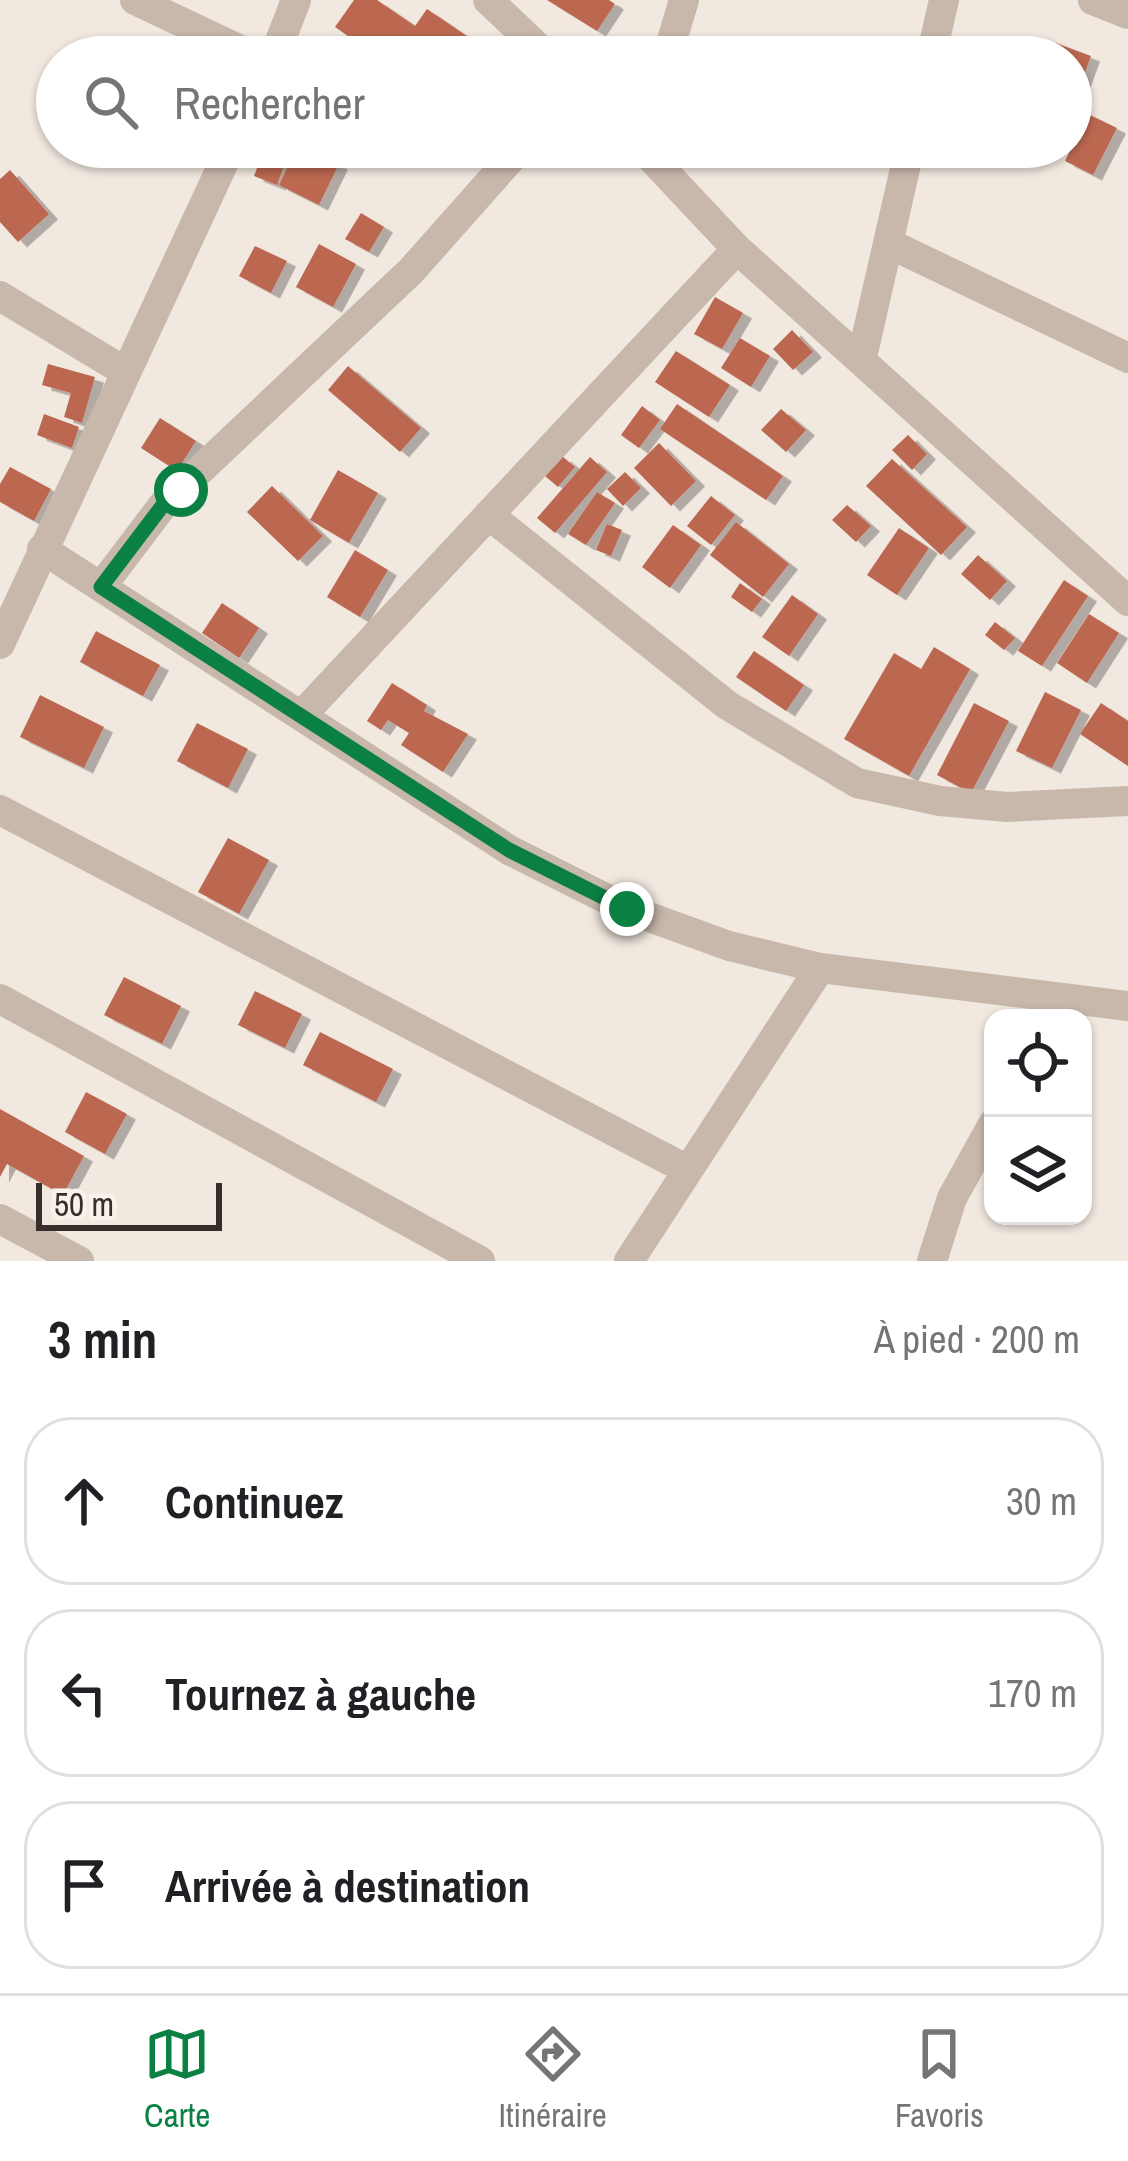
<!DOCTYPE html>
<html lang="fr">
<head>
<meta charset="utf-8">
<style>
	:root { --surface:#fff; --page:#f2f2f2; --text:#202124; --muted:#757577; --line:#e0e0e0; --accent:#0b8043 }
	body { margin:0; font-family:"Archivo Narrow",sans-serif; background:var(--page); color:var(--text) }
	.controls { position:absolute; right:36px; bottom:36px; display:grid; overflow:hidden; border-radius:24px; box-shadow:0 3px 9px #0004 }
	.controls button { width:108px; height:108px; display:grid; place-items:center; padding:0; border:0; border-bottom:3px solid var(--line); background:var(--surface); color:var(--text); font:60px sans-serif }
	.scale { position:absolute; left:36px; bottom:30px; width:186px; box-sizing:border-box; padding-left:12px; border:6px solid #372d2a; border-top:0; font-size:33px; line-height:42px; white-space:nowrap; color:#372d2a; -webkit-text-stroke:9px #f9f2eb; paint-order:stroke }
	.stop { position:absolute; width:36px; height:36px; margin:-27px; border:9px solid #0b8043; border-radius:50%; background:#fff }
	.stop.end { background:#0b8043; border-color:#fff; box-shadow:0 3px 12px #0008 }
	.list { margin:0; padding:0; list-style:none }
	h2 { display:flex; justify-content:space-between; align-items:center; height:156px; margin:0; padding:0 48px; font-size:51px }
	h2 small { font-size:39px; font-weight:400; color:var(--muted) }
	.list li { display:grid; grid-template-columns:78px 1fr auto; gap:36px; align-items:center; box-sizing:border-box; height:168px; margin:0 24px 24px; padding:0 24px; border:3px solid var(--line); border-radius:48px }
	.list b { display:block; font-size:45px; white-space:nowrap }
	.list em { font-size:39px; font-style:normal; color:var(--muted) }
	.icon { flex:none; width:66px; height:66px; fill:none; stroke:currentColor; stroke-width:2; stroke-linecap:round; stroke-linejoin:round }
	.map { position:relative; flex:none; width:1128px; height:1261px; overflow:hidden }
	.search { position:absolute; background:var(--surface); box-shadow:0 3px 9px #0004; left:36px; right:36px; top:36px; height:132px; display:flex; align-items:center; gap:30px; box-sizing:border-box; padding:0 42px; border-radius:66px; color:var(--muted); font-size:45px }
	.sheet { height:732px; background:var(--surface) }
	nav { display:flex; justify-content:space-around; align-items:center; box-sizing:border-box; height:168px; border-top:3px solid var(--line); background:var(--surface); font-size:33px; color:var(--muted) }
	nav a { display:grid; justify-items:center; gap:6px }
	nav .on { color:var(--accent) }
	.map>svg:first-child { display:block }
</style>
</head>
<body>
<div class="map">
<svg width="1128" height="1261" viewBox="0 0 1128 1261">
	<defs>
		<filter id="shadow"><feDropShadow dx="9" dy="5.5" stdDeviation="0" flood-color="#0004"/></filter>
	</defs>
	<rect width="100%" height="100%" fill="#f1e8df"/>
	<path fill="#bc6751" filter="url(#shadow)" d="M 354,0 L 377,0 L 415,26 L 427,9 L 480,45 L 472,57 L 428,57 L 417,49 L 412,57 L 378,57 L 335,27 Z
		M 547,0 L 609,0 L 615,4 L 597,31 Z
		M 1056,43 L 1091,56 L 1075,100 L 1071,99 L 1071,57 L 1051,57 Z
		M 1088,114 L 1117,128 L 1093,175 L 1065,161 Z
		M 265,147 L 291,147 L 277,185 L 254,176 Z
		M 297,147 L 339,164 L 319,205 L 279,185 Z
		M 10,170 L 49,214 L 18,242 L 0,222 L 0,179 Z
		M 361,213 L 384,227 L 369,252 L 345,239 Z
		M 319,244 L 356,264 L 333,307 L 296,287 Z
		M 255,246 L 287,261 L 271,293 L 239,276 Z
		M 715,297 L 743,313 L 722,349 L 694,334 Z
		M 792,330 L 813,352 L 793,370 L 773,349 Z
		M 740,338 L 770,356 L 751,387 L 721,368 Z
		M 676,351 L 730,385 L 709,417 L 655,382 Z
		M 48,364 L 95,377 L 82,423 L 64,417 L 71,393 L 42,385 Z
		M 348,366 L 421,428 L 400,452 L 328,390 Z
		M 677,404 L 783,476 L 766,500 L 660,429 Z
		M 642,406 L 660,420 L 639,448 L 621,435 Z
		M 781,409 L 806,430 L 786,452 L 761,430 Z
		M 44,414 L 79,427 L 72,448 L 37,435 Z
		M 160,418 L 196,441 L 177,471 L 141,448 Z
		M 908,435 L 927,454 L 912,470 L 892,450 Z
		M 659,443 L 696,481 L 671,506 L 634,468 Z
		M 562,456 L 575,467 L 558,487 L 545,476 Z
		M 590,457 L 607,472 L 555,533 L 537,518 Z
		M 892,459 L 967,527 L 941,555 L 866,486 Z
		M 10,467 L 51,489 L 34,521 L 0,502 L 0,484 Z
		M 338,470 L 378,493 L 349,543 L 310,520 Z
		M 625,472 L 641,488 L 623,506 L 607,489 Z
		M 272,486 L 323,536 L 298,561 L 247,512 Z
		M 597,492 L 615,503 L 586,545 L 568,534 Z
		M 711,496 L 735,515 L 711,545 L 687,526 Z
		M 847,505 L 871,526 L 856,542 L 832,520 Z
		M 736,522 L 789,564 L 763,597 L 710,555 Z
		M 607,524 L 622,530 L 611,556 L 596,550 Z
		M 673,525 L 701,545 L 670,588 L 642,567 Z
		M 899,528 L 929,548 L 897,595 L 867,575 Z
		M 355,550 L 388,570 L 360,617 L 327,597 Z
		M 978,555 L 1007,581 L 990,600 L 961,574 Z
		M 1064,580 L 1088,596 L 1042,666 L 1018,651 Z
		M 740,583 L 762,599 L 752,612 L 731,597 Z
		M 792,595 L 818,614 L 789,656 L 762,637 Z
		M 222,603 L 259,628 L 239,658 L 202,633 Z
		M 1089,614 L 1119,633 L 1087,683 L 1057,663 Z
		M 995,622 L 1015,638 L 1004,650 L 985,635 Z
		M 96,631 L 160,665 L 143,696 L 80,662 Z
		M 934,647 L 970,669 L 909,776 L 844,739 L 894,653 L 921,669 Z
		M 754,651 L 804,685 L 786,711 L 736,677 Z
		M 392,683 L 427,705 L 424,711 L 468,734 L 443,772 L 401,745 L 409,733 L 388,720 L 381,730 L 367,721 Z
		M 1045,692 L 1081,710 L 1052,768 L 1016,751 Z
		M 40,695 L 104,727 L 84,768 L 20,737 Z
		M 974,703 L 1009,721 L 971,793 L 937,775 Z
		M 1101,703 L 1128,721 L 1128,766 L 1080,734 Z
		M 197,723 L 248,749 L 228,788 L 177,761 Z
		M 228,838 L 269,860 L 239,914 L 198,892 Z
		M 124,977 L 181,1006 L 162,1044 L 104,1015 Z
		M 255,991 L 302,1014 L 285,1048 L 238,1025 Z
		M 320,1032 L 393,1069 L 376,1102 L 303,1065 Z
		M 86,1092 L 127,1114 L 105,1154 L 65,1132 Z
		M 0,1109 L 84,1156 L 63,1195 L 7,1164 L 0,1177 Z"/>
	<g fill="none" stroke-linecap="round" stroke-linejoin="round">
		<path stroke="#c8b7ab" stroke-width="30" d="M 135,0 L 255,57
			M 488,0 L 548,57
			M 1093,0 L 1128,14
			M 274,57 L 296,0
			M 667,57 L 684,0
			M 931,57 L 944,0
			M 641,147 L 737,249 L 1128,601
			M 888,243 L 1128,358
			M 0,296 L 124,371
			M 862,357 L 910,147
			M 489,515 L 727,705 L 857,783 L 940,801 L 1007,807 L 1128,801
			M 42,549 L 509,850 L 627,909 L 729,946 L 820,968 L 1128,1006
			M 101,587 L 163,505 L 411,271 L 521,147
			M 0,644 L 231,147
			M 301,716 L 737,249
			M 0,810 L 688,1170
			M 0,999 L 480,1261
			M 0,1219 L 79,1261
			M 629,1261 L 820,968
			M 932,1261 L 952,1198 L 993,1124"/>
	</g>
	<g fill="none" stroke-linecap="round" stroke-linejoin="round">
		<path stroke="#0b8043" stroke-width="15" d="M 181,490 L 163,505 L 101,587 L 509,850 L 627,909"/>
	</g>
</svg>
<div class="controls">
<button><svg class="icon" aria-label="locate" viewBox="0 0 24 24"><circle cx="12" cy="12" r="6"/><path d="M12 2v4M12 18v4M2 12h4M18 12h4"/></svg></button>
<button><svg class="icon" aria-label="layers" viewBox="0 0 24 24"><path d="M12 4l9 5-9 5-9-5zM3 14l9 5 9-5"/></svg></button>
</div>
<div class="scale">50 m</div>
<div class="stop" style="left:181px;top:490px"></div>
<div class="stop end" style="left:627px;top:909px"></div>
<div class="search"><svg class="icon" aria-label="search" viewBox="0 0 24 24"><circle cx="10" cy="10" r="6"/><path d="M15 15l6 6"/></svg>Rechercher</div>
</div>
<section class="sheet">
<h2>3 min<small>À pied · 200 m</small></h2>
<ul class="list">
<li><svg class="icon" aria-label="ahead" viewBox="0 0 24 24"><path d="M12 20V5M6 11l6-6 6 6"/></svg><div><b>Continuez</b></div><em>30 m</em></li>
<li><svg class="icon" aria-label="left" viewBox="0 0 24 24"><path d="M17 20v-9H6M10 6l-5 5 5 5"/></svg><div><b>Tournez à gauche</b></div><em>170 m</em></li>
<li><svg class="icon" aria-label="arrive" viewBox="0 0 24 24"><path d="M6 21V4h12l-3 4 3 4H6"/></svg><div><b>Arrivée à destination</b></div></li>
</ul>
</section>
<nav>
<a class="on"><svg class="icon" aria-label="map" viewBox="0 0 24 24"><path d="M3 6l6-2 6 2 6-2v14l-6 2-6-2-6 2zM9 4v14M15 6v14"/></svg>Carte</a>
<a><svg class="icon" aria-label="directions" viewBox="0 0 24 24"><path d="M12 3l9 9-9 9-9-9zM9 14v-3h6M13 9l2 2-2 2"/></svg>Itinéraire</a>
<a><svg class="icon" aria-label="saved" viewBox="0 0 24 24"><path d="M7 4h10v16l-5-4-5 4z"/></svg>Favoris</a>
</nav>
</body>
</html>
